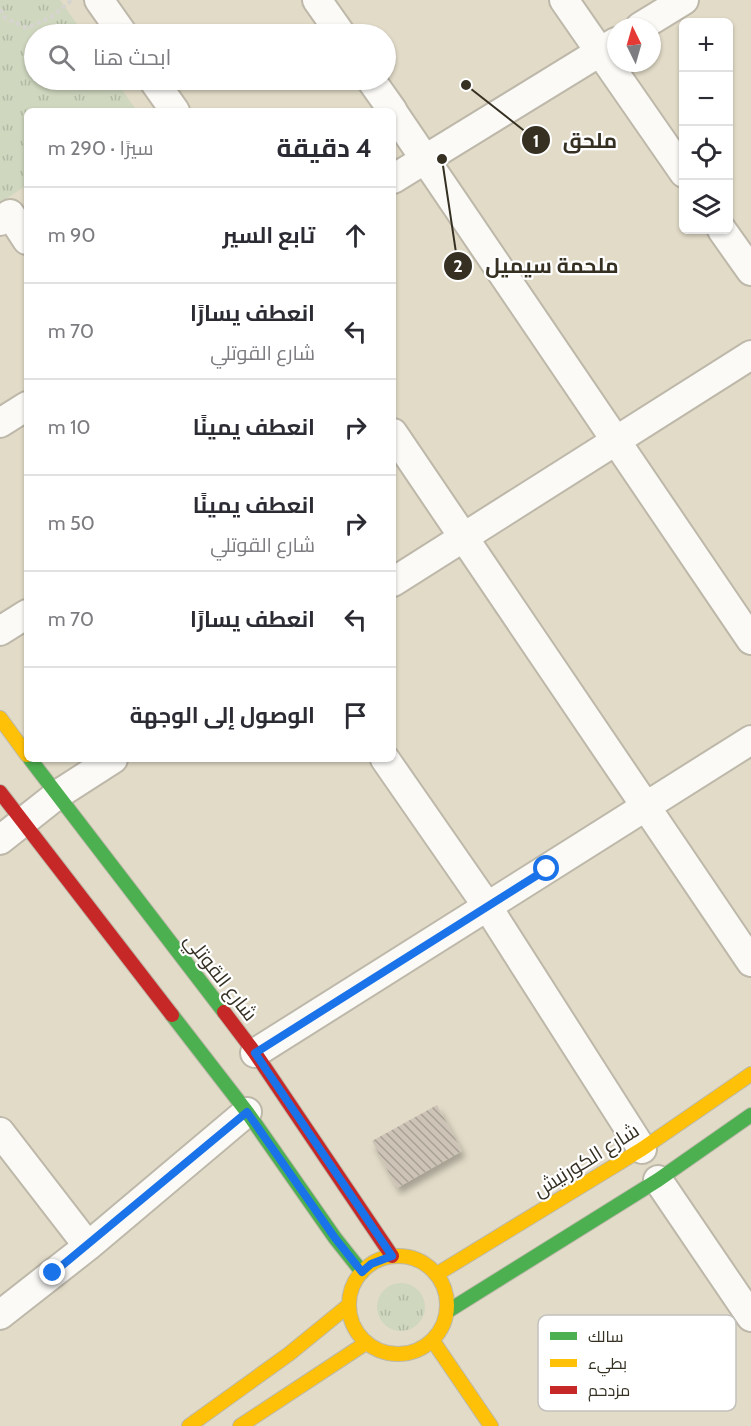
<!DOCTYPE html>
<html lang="ar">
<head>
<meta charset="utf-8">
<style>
	:root { --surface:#fff; --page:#f2f2f3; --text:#2b2b33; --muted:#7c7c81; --line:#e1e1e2 }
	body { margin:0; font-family:Cabin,Cairo,sans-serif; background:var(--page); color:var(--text); direction:rtl }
	.controls { position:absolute; right:18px; top:18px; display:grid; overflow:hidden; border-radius:9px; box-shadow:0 2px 4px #0004 }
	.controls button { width:54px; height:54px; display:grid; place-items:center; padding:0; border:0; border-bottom:2px solid var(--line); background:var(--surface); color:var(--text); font:30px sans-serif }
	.compass { position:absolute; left:607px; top:18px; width:54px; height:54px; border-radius:50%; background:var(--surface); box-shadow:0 2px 4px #0004; rotate:355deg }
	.stop { position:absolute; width:18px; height:18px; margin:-14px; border:4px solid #1a73e8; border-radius:50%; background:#fff }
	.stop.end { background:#1a73e8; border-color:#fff; box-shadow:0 2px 6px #0008 }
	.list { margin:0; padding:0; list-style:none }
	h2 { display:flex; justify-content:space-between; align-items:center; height:78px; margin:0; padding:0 24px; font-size:26px }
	h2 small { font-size:20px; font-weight:400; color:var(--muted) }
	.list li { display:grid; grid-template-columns:39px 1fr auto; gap:18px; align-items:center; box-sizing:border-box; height:96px; padding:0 24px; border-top:2px solid var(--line) }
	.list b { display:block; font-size:22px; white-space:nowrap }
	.list p { margin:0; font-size:20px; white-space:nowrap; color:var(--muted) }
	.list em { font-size:20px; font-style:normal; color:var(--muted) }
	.icon { flex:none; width:33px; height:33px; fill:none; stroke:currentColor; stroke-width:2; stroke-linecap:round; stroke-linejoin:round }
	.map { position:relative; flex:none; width:751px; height:1426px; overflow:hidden; direction:ltr }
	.search { position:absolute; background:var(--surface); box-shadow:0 2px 4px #0004; left:24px; top:24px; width:372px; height:66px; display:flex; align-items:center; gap:15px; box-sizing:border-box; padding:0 21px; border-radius:33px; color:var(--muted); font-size:22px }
	.panel { position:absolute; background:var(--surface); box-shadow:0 2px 4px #0004; left:24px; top:108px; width:372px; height:654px; border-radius:9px; direction:rtl }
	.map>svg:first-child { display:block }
</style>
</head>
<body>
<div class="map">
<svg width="751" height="1426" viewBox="0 0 751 1426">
	<defs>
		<pattern id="park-tufts" width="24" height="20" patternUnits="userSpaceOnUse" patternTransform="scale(1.5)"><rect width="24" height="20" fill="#cfd7bf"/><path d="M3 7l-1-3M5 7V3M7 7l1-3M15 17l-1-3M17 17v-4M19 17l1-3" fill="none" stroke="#b2b9a4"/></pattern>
		<pattern id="building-back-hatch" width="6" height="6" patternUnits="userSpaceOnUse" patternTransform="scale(1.5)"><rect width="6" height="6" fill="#cdc4b7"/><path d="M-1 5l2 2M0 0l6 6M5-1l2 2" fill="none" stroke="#a7a094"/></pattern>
		<filter id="shadow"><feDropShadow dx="3.5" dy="6" stdDeviation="3" flood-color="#0004"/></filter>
	</defs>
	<rect width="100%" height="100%" fill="#e2dbc8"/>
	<path fill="url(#park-tufts)" d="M 0,0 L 60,0 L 84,34 L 34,34 L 34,80 L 115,80 L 137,111 L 27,111 L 27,185 L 0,203 Z
		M377 1307a24 24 0 1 1 48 0a24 24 0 1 1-48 0Z"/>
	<path fill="url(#building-back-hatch)" filter="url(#shadow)" d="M 437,1105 L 462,1151 L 397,1188 L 372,1141 Z"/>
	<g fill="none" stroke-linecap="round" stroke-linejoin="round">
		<g stroke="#bdb8a9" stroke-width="32">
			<path id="street" d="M 99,0 L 123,34
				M 317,0 L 341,34
				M 564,0 L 684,173
				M 640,27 L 684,0
				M 153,80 L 175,111
				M 371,80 L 393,111
				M 393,112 L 751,640
				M 393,179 L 616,42
				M 0,221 L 10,214 L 27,240
				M 722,230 L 751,271
				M 0,423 L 27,406
				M 393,433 L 751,962
				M 393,582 L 751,355
				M 0,631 L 27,614
				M 385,759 L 487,906 L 642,1149
				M 0,840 L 57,795 L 113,759
				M 255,1053 L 751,740
				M 0,1132 L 88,1246
				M 658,1180 L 751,1317
				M 0,1315 L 88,1246 L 247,1112"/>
		</g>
		<g stroke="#bdb8a9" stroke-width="16">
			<path id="fast" d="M 30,759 L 224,1012
				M 172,1015 L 247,1112 L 335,1238 L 362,1272
				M 448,1311 L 658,1180 L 751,1115"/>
		</g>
		<g stroke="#bdb8a9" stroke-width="16">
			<path id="slow" d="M 0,718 L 27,755
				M349 1305a49 49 0 1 1 98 0a49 49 0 1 1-98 0Z
				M 437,1274 L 642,1149 L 751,1074
				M 433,1341 L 491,1426
				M 189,1426 L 289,1354 L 349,1305
				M 240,1426 L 366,1343"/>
		</g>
		<g stroke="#bdb8a9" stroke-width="16">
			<path id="jam" d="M 0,792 L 172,1015
				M 224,1012 L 255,1053 L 392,1256"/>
		</g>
		<path stroke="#d6d4ce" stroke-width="4" stroke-dasharray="4.5 3" stroke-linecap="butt" d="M 0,9 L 5,18 L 27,28 L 51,17 L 72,0"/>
		<use href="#street" stroke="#fbfaf7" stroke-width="28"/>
		<use href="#fast" stroke="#4caf50" stroke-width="14"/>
		<use href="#slow" stroke="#ffc107" stroke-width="14"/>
		<use href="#jam" stroke="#c62828" stroke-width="14"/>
	</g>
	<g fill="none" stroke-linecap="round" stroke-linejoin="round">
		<path stroke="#1a73e8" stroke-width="8" d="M 53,1273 L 247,1112 L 335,1238 L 362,1272 L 371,1264 L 392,1256 L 255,1053 L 547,869"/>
	</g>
	<g text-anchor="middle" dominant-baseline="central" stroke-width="4.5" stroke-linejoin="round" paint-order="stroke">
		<g font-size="20" fill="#353022" stroke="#fff">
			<text transform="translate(221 977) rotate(52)">شارع القوتلي</text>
			<text transform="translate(586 1160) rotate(-32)">شارع الكورنيش</text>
		</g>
	</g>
	<rect x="538" y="1315" width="198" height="96" rx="9" fill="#fff" stroke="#c2c1bd" stroke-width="1.5"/>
	<rect x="550" y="1332" width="27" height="8" fill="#4caf50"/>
	<rect x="550" y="1359" width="27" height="8" fill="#ffc107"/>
	<rect x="550" y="1386" width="27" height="8" fill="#c62828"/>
	<g font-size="16" fill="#353022">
		<text x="588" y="1342">سالك</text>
		<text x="588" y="1369">بطيء</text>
		<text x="588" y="1396">مزدحم</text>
	</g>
	<path fill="none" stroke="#353022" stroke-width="2" d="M466 85L536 140M442 159L458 266"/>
	<g fill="#353022" stroke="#fff" stroke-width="2">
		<circle cx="466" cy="85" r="6"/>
		<circle cx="442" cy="159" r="6"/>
		<circle cx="536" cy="140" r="15"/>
		<circle cx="458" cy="266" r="15"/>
	</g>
	<g font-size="18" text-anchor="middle" font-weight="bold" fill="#fff">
		<text x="536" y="147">1</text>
		<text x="458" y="272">2</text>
	</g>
	<g font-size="21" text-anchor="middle" font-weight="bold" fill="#353022" stroke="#fff" stroke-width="4.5" stroke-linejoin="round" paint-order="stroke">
		<text x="590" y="148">ملحق</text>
		<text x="552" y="273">ملحمة سيميل</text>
	</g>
</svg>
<div class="controls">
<button>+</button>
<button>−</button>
<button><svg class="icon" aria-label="locate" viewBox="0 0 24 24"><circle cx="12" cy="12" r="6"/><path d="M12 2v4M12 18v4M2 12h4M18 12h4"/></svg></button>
<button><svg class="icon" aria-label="layers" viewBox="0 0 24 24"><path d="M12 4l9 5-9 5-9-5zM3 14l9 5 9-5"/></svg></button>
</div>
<svg class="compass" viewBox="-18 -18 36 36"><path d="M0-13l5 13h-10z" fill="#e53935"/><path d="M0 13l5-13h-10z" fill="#7c7c81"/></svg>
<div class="stop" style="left:547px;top:869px"></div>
<div class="stop end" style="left:53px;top:1273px"></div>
<div class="search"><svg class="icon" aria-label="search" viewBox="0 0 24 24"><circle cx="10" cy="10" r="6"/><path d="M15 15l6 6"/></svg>ابحث هنا</div>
<section class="panel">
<h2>4 دقيقة<small>سيرًا · 290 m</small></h2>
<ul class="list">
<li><svg class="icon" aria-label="ahead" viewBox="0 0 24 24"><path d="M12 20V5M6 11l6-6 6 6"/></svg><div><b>تابع السير</b></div><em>90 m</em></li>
<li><svg class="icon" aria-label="left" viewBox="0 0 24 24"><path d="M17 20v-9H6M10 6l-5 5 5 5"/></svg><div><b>انعطف يسارًا</b><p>شارع القوتلي</p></div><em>70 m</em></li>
<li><svg class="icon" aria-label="right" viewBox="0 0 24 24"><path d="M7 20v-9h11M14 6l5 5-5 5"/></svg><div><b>انعطف يمينًا</b></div><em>10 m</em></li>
<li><svg class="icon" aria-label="right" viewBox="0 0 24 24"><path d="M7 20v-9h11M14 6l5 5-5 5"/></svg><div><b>انعطف يمينًا</b><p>شارع القوتلي</p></div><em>50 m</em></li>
<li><svg class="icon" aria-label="left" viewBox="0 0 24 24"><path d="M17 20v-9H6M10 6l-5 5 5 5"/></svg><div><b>انعطف يسارًا</b></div><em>70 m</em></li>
<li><svg class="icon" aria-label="arrive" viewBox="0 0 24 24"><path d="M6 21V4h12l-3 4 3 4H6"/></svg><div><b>الوصول إلى الوجهة</b></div></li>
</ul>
</section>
</div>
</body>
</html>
